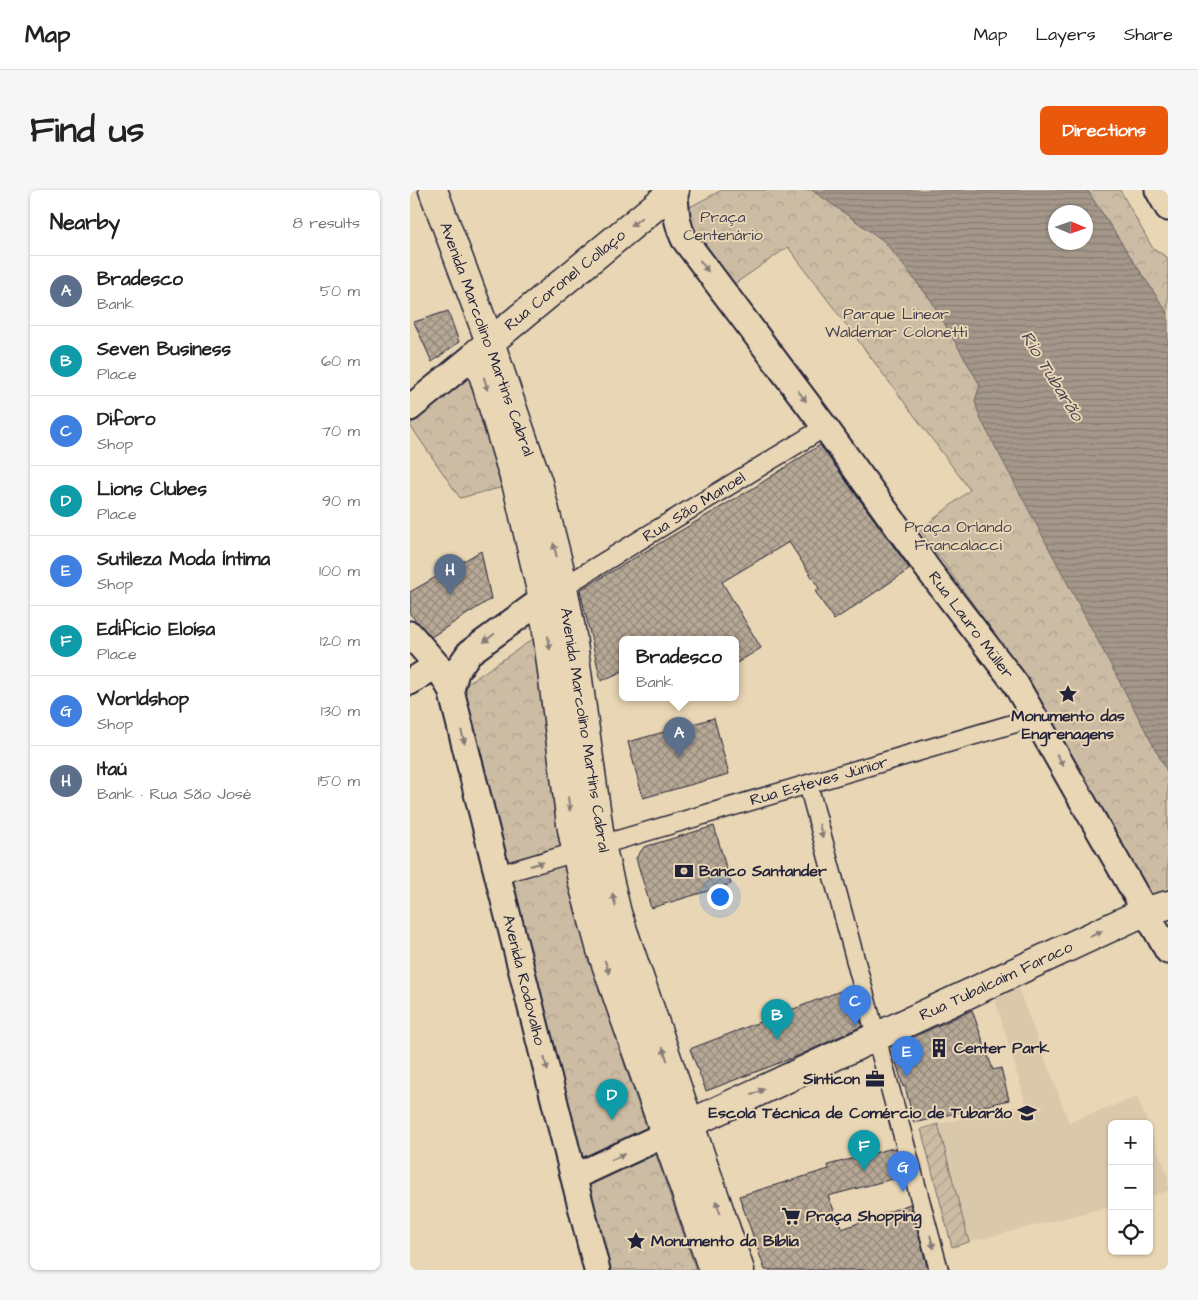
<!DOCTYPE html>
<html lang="en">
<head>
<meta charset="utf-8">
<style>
	:root { --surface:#fff; --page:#f6f6f6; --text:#222; --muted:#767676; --line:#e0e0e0; --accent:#ea580c }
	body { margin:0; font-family:"Architects Daughter",sans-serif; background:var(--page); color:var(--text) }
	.controls { position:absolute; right:15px; bottom:15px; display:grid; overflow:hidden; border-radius:8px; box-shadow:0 1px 4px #0004 }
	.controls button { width:45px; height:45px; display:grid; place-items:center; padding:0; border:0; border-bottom:1px solid var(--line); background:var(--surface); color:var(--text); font:25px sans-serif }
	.compass { position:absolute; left:638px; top:15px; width:45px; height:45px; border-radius:50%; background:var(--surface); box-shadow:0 1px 4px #0004; rotate:92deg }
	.you { position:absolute; left:309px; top:706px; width:18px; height:18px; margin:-12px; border:4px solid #fff; border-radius:50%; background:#1a73e8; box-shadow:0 0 0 8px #1a73e833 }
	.badge { display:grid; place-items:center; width:32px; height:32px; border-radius:50%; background:var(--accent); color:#fff; font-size:16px; font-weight:700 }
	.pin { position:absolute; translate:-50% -41px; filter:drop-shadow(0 1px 2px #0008) }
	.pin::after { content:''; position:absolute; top:26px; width:18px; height:15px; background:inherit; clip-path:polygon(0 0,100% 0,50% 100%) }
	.popup { position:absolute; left:209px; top:446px; width:120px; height:65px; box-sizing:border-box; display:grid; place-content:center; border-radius:8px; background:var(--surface); filter:drop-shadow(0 1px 4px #0005); font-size:16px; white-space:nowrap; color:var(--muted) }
	.popup b { font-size:19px; color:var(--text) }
	.popup::after { content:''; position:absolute; left:50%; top:100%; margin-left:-10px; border:10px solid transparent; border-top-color:var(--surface) }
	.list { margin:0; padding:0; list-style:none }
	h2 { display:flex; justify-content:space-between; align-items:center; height:65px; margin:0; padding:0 20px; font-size:21px }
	h2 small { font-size:16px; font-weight:400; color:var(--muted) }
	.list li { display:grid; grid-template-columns:32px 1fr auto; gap:15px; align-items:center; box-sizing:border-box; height:70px; padding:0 20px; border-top:1px solid var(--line) }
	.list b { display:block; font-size:19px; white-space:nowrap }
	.list p { margin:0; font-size:16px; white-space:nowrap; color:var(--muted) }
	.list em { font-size:16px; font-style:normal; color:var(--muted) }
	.icon { flex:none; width:28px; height:28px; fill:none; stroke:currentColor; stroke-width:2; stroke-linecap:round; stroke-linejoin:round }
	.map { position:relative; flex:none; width:758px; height:1080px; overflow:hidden; border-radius:8px }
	header { display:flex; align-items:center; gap:30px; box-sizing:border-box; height:70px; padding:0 25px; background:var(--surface); border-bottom:1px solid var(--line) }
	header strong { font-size:24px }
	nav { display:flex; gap:28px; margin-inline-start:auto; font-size:18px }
	.intro { display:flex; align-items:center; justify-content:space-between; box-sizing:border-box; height:120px; padding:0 30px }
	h1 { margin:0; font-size:35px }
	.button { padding:12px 22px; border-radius:8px; background:var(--accent); color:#fff; font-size:18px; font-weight:700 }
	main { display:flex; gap:30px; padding:0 30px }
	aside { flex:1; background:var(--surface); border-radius:8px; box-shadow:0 1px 4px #0004 }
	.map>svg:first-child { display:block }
</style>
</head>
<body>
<header>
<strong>Map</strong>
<nav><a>Map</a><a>Layers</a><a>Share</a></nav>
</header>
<div class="intro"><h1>Find us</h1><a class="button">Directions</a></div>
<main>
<aside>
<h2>Nearby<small>8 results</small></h2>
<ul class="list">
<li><span class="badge" style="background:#5c6f8a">A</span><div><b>Bradesco</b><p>Bank</p></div><em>50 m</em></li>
<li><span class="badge" style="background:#0f9aa8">B</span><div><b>Seven Business</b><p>Place</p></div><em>60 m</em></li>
<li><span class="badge" style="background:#3f7fe0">C</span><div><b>Diforo</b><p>Shop</p></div><em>70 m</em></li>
<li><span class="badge" style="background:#0f9aa8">D</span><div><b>Lions Clubes</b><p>Place</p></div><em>90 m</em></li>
<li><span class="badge" style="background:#3f7fe0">E</span><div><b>Sutileza Moda Íntima</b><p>Shop</p></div><em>100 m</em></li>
<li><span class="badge" style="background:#0f9aa8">F</span><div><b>Edifício Eloísa</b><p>Place</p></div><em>120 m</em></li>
<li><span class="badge" style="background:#3f7fe0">G</span><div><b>Worldshop</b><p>Shop</p></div><em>130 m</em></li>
<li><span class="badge" style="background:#5c6f8a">H</span><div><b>Itaú</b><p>Bank · Rua São José</p></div><em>150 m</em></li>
</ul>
</aside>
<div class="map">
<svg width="758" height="1080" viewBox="0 0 758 1080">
	<defs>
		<pattern id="park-crowns" width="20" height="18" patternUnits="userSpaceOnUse" patternTransform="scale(1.25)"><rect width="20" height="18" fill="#ccbca3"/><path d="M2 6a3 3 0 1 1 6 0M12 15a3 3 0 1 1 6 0" fill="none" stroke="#afa18d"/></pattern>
		<pattern id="garden-furrows" width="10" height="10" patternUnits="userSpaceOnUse" patternTransform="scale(1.25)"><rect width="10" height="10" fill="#ccbca3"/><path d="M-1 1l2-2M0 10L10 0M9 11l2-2" fill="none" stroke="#afa18d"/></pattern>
		<pattern id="water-rules" width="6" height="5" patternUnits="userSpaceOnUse" patternTransform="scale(1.25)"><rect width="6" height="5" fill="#a5988b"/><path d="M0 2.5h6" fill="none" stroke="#867c73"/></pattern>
		<pattern id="building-cross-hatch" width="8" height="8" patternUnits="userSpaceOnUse" patternTransform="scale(1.25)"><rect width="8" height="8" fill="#b7a996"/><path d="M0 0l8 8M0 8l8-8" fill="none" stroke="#94897c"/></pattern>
	</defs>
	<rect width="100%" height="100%" fill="#e9d6b4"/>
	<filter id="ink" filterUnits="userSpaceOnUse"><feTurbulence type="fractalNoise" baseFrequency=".02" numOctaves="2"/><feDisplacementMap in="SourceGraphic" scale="10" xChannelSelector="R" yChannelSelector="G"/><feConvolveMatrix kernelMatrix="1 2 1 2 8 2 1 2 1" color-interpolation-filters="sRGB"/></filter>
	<g filter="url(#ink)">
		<path fill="#dac8ab" d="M 608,798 L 659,932 L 727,907 L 738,934 L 702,934 L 702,1016 L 559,1052 L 528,934 L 616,914 L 585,809 Z
			M 739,937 L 758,986 L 758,1001 L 739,1006 Z"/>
		<path fill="url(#park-crowns)" stroke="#776f6f" d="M 312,0 L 402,0 L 474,51 L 521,110 L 570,195 L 565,211 L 571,228 L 758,583 L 758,700 L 741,705 L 621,495 L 510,340 L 560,300 L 378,57 L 323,95 L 286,51 L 274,20 Z
			M 677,0 L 710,0 L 742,57 L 758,68 L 758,124 Z
			M 59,182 L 97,296 L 50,308 L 0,235 Z
			M 126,447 L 151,655 L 159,700 L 216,879 L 286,1080 L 197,1080 L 51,498 Z"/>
		<path fill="url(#garden-furrows)" stroke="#776f6f" d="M 528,934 L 559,1052 L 542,1057 L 511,939 Z"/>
		<path fill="url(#water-rules)" stroke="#71696b" fill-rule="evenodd" d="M 402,0 L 677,0 L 758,124 L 758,583 L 570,228 L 565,211 L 570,195 L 521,110 L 474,51 ZM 646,22 L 676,22 L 676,52 L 646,52 Z"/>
		<path fill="url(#building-cross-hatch)" stroke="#22223b" d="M 38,121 L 49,152 L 22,172 L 4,132 Z
			M 410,255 L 500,379 L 424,430 L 405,401 L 409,398 L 379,352 L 312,392 L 351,458 L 325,474 L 325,449 L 213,449 L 213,481 L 191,491 L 170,400 L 345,297 Z
			M 71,361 L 81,409 L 21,447 L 0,424 L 0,402 Z
			M 304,528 L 319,584 L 233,608 L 218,552 Z
			M 304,636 L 321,694 L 241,718 L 226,668 L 234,657 Z
			M 438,798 L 452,836 L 390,865 L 296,901 L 280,859 Z
			M 562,820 L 583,880 L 591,878 L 599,910 L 504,933 L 495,896 L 493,897 L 482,857 Z
			M 483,958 L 490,987 L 418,1006 L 432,1039 L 500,1014 L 518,1080 L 355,1080 L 329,1006 L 419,979 L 418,975 Z"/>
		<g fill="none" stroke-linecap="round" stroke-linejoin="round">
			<g stroke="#22223b" stroke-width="21">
				<path id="street" d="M 153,397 L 415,237
					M 398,594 L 529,1080
					M 191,655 L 626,527
					M 88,685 L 166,662"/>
			</g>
			<g stroke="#22223b" stroke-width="29">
				<path id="secondary" d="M 264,0 C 267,19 265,31 274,49 L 415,237 L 520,382 L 605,493 L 758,761
					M 748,0 L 758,18
					M 0,218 L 66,164
					M 0,444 L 27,475 L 41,500 L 187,1080
					M 0,492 L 27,475
					M 41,500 L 46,482 L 59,463 L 133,409
					M 164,987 L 256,944"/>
			</g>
			<g stroke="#22223b" stroke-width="31">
				<path id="primary" d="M 23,0 L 80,152 L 128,293 L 149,376 L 161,439 L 191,655 L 207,723 L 330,1080
					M 67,163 L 265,0
					M 73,184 L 108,300 L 133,409 L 161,634 L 172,690 L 191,760 L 303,1080
					M 262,942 L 736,721 L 758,715"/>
			</g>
			<use href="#street" stroke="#e9d6b4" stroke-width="18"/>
			<use href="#secondary" stroke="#e9d6b4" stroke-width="25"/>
			<use href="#primary" stroke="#e9d6b4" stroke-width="28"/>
		</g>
		<defs><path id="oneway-solid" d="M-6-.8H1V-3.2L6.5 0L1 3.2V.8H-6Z" transform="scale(1.25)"/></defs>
		<g fill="#867c78">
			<use href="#oneway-solid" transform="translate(226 32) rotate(141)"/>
			<use href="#oneway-solid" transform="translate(294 76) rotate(53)"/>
			<use href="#oneway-solid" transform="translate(76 194) rotate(72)"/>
			<use href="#oneway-solid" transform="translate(392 206) rotate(53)"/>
			<use href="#oneway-solid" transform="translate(145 360) rotate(-104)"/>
			<use href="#oneway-solid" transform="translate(79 448) rotate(143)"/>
			<use href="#oneway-solid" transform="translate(139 453) rotate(82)"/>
			<use href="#oneway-solid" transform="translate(53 547) rotate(76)"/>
			<use href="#oneway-solid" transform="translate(650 570) rotate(60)"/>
			<use href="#oneway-solid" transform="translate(159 614) rotate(82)"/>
			<use href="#oneway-solid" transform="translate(411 641) rotate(75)"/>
			<use href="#oneway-solid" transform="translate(127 674) rotate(-16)"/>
			<use href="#oneway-solid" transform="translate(204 710) rotate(-103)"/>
			<use href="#oneway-solid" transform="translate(686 744) rotate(-25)"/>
			<use href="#oneway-solid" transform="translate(197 777) rotate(71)"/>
			<use href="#oneway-solid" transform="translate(255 864) rotate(-109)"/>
			<use href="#oneway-solid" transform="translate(136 874) rotate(76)"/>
			<use href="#oneway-solid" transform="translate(348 902) rotate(-25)"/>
			<use href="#oneway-solid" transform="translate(208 967) rotate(-25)"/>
			<use href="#oneway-solid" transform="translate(308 1017) rotate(-109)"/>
			<use href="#oneway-solid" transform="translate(522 1052) rotate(75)"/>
		</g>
	</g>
	<defs>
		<g id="sight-bare" transform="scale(1.5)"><path d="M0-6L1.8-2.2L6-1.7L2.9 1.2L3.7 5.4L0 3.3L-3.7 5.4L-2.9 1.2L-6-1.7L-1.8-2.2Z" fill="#22223b" stroke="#e9d6b4" stroke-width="2.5" paint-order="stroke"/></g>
		<g id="bank-bare" transform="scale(1.5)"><path d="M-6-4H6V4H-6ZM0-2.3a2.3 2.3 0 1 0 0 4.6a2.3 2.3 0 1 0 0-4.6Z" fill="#22223b" stroke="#e9d6b4" stroke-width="2.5" paint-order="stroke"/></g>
		<g id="building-bare" transform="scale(1.5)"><path d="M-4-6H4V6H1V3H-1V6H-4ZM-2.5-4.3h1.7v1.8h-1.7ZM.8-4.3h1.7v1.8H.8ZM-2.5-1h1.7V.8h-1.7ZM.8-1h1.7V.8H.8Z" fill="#22223b" stroke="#e9d6b4" stroke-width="2.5" paint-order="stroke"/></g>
		<g id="office-bare" transform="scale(1.5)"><path d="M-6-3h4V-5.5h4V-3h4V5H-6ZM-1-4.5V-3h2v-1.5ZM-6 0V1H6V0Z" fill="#22223b" stroke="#e9d6b4" stroke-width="2.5" paint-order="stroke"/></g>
		<g id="university-bare" transform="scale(1.5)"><path d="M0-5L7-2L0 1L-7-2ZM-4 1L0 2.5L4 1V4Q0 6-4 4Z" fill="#22223b" stroke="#e9d6b4" stroke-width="2.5" paint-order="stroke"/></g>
		<g id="supermarket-bare" transform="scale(1.5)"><path d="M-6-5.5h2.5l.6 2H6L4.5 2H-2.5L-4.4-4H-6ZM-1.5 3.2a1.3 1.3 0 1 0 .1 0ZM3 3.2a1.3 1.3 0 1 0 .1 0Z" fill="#22223b" stroke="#e9d6b4" stroke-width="2.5" paint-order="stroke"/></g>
	</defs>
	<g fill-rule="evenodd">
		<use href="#sight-bare" x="658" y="504"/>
		<use href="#bank-bare" x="274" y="681"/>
		<use href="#building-bare" x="529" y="858"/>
		<use href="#office-bare" x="465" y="889"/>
		<use href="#university-bare" x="617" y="923"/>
		<use href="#supermarket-bare" x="381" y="1026"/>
		<use href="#sight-bare" x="226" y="1051"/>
	</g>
	<g text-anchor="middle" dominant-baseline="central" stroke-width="4" stroke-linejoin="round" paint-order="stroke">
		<g font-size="16" fill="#444150" stroke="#e9d6b4">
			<text x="313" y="27">Praça<tspan x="313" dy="18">Centenário</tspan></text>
			<text x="486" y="124">Parque Linear<tspan x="486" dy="18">Waldemar Colonetti</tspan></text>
			<text x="548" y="337">Praça Orlando<tspan x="548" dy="18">Francalacci</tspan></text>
		</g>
		<g font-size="16" fill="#22223b" stroke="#e9d6b4">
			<text transform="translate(155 90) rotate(-39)">Rua Coronel Collaço</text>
			<text transform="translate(77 149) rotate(70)">Avenida Marcolino Martins Cabral</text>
			<text transform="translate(284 317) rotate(-32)">Rua São Manoel</text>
			<text transform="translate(561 435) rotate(53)">Rua Lauro Müller</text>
			<text transform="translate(175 540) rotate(81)">Avenida Marcolino Martins Cabral</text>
			<text transform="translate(409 591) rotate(-16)">Rua Esteves Júnior</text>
			<text transform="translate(114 790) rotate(76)">Avenida Rodovalho</text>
			<text transform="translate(586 791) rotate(-25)">Rua Tubalcaim Faraco</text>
		</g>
		<g font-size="16" font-weight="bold" fill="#22223b" stroke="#e9d6b4" text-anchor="start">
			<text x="658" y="526" text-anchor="middle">Monumento das<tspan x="658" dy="18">Engrenagens</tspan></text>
			<text x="289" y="681">Banco Santander</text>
			<text x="544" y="858">Center Park</text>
			<text x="450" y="889" text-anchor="end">Sinticon</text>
			<text x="602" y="923" text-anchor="end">Escola Técnica de Comércio de Tubarão</text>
			<text x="396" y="1026">Praça Shopping</text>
			<text x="241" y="1051">Monumento da Bíblia</text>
		</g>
		<g font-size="18" font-style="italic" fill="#494553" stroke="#e9d6b4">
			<text transform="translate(642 186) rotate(58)">Rio Tubarão</text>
		</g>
	</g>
</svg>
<div class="controls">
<button>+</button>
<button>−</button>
<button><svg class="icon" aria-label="locate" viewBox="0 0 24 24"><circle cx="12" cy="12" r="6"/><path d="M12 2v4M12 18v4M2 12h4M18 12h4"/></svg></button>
</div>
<svg class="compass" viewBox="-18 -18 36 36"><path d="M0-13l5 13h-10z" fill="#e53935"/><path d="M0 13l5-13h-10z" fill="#767676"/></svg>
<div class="you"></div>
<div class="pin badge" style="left:269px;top:568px;background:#5c6f8a">A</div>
<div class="popup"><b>Bradesco</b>Bank</div>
<div class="pin badge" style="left:367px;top:850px;background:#0f9aa8">B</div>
<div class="pin badge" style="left:445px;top:836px;background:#3f7fe0">C</div>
<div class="pin badge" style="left:202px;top:930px;background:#0f9aa8">D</div>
<div class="pin badge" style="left:497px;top:887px;background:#3f7fe0">E</div>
<div class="pin badge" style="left:454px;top:981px;background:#0f9aa8">F</div>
<div class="pin badge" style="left:493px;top:1002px;background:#3f7fe0">G</div>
<div class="pin badge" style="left:40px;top:405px;background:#5c6f8a">H</div>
</div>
</main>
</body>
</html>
